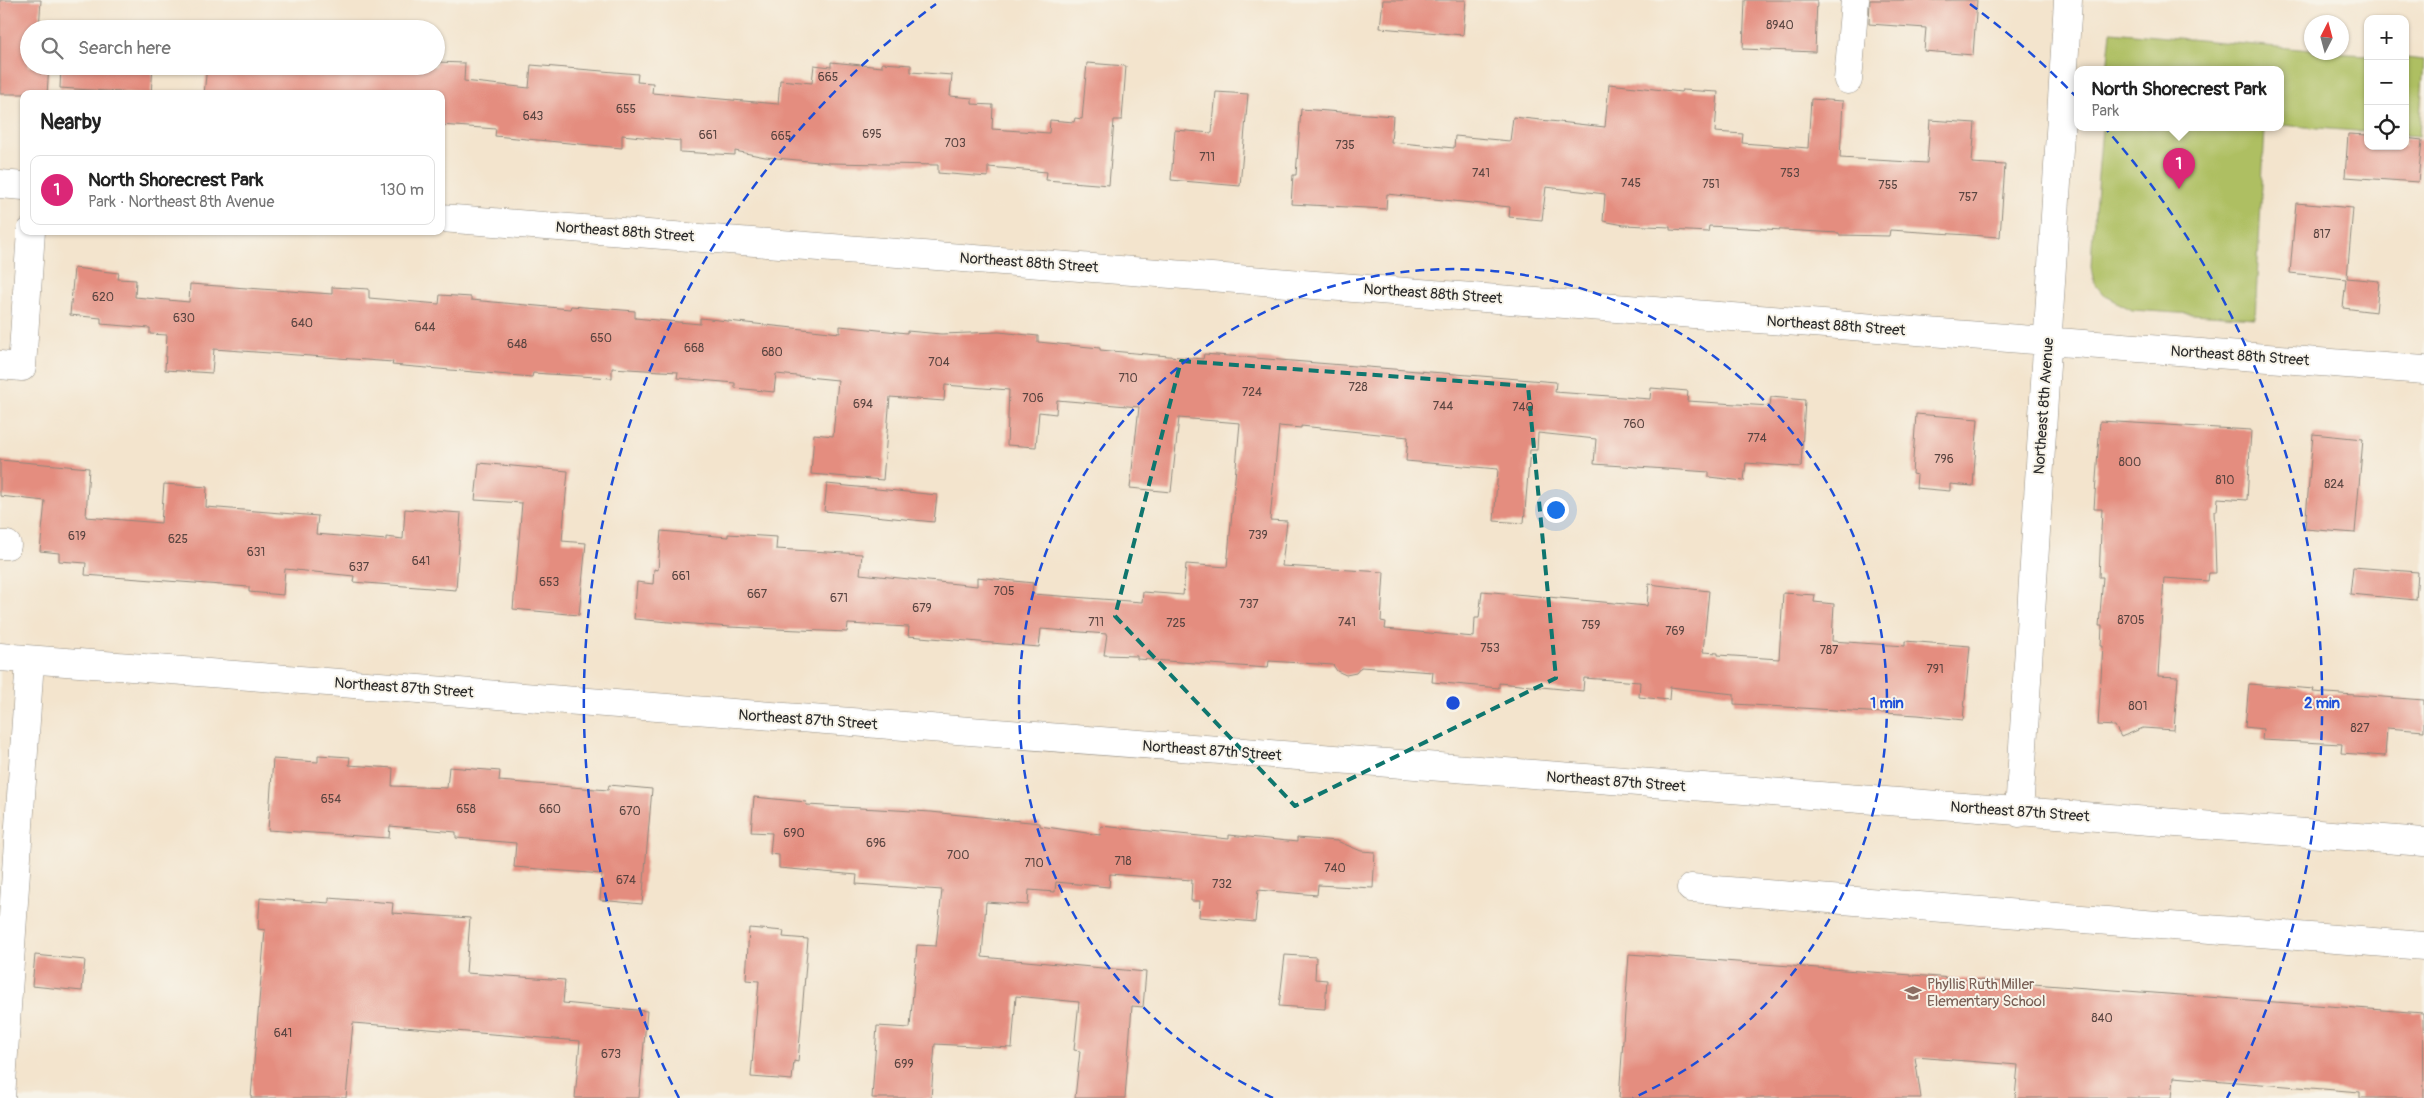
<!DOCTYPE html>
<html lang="en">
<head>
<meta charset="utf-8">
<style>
	:root { --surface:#fff; --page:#f2f2f2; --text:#222; --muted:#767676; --line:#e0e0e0; --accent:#db2777 }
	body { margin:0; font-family:Pangolin,sans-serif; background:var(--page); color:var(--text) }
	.controls { position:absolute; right:15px; top:15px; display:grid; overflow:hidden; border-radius:10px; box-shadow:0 1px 4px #0004 }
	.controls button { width:45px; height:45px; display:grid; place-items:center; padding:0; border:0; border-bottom:1px solid var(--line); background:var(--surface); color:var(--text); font:25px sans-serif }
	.compass { position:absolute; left:2304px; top:15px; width:45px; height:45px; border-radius:50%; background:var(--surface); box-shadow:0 1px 4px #0004; rotate:6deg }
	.you { position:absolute; left:1555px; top:509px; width:18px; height:18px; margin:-12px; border:4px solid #fff; border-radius:50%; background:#1a73e8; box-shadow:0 0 0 8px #1a73e833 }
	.badge { display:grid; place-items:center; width:32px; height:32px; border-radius:50%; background:var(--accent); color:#fff; font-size:16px; font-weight:700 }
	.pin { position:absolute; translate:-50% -41px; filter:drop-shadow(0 1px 2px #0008) }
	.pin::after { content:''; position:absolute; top:26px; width:18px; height:15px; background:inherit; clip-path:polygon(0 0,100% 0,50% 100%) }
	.popup { position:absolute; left:2074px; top:66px; width:210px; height:65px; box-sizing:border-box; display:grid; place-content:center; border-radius:10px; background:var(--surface); filter:drop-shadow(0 1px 4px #0005); font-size:16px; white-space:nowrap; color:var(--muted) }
	.popup b { font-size:19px; color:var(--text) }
	.popup::after { content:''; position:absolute; left:50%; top:100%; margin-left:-10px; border:10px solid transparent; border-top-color:var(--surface) }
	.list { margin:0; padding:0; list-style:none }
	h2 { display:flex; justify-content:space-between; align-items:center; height:65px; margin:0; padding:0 20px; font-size:21px }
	h2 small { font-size:16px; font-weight:400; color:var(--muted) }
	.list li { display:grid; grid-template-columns:32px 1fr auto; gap:15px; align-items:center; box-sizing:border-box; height:70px; margin:0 10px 10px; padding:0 10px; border:1px solid var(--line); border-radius:10px }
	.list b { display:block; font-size:19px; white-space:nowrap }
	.list p { margin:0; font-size:16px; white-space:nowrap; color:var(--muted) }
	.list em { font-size:16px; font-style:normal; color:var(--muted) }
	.icon { flex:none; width:28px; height:28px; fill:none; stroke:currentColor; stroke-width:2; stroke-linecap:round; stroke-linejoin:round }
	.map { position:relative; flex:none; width:2424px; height:1098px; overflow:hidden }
	.search { position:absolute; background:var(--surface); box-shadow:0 1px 4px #0004; left:20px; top:20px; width:425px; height:55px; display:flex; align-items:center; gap:12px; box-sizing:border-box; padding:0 18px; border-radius:28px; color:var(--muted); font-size:19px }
	.panel { position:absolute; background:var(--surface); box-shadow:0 1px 4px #0004; left:20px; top:90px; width:425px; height:145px; border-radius:10px }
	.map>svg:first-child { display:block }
</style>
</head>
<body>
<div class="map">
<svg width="2424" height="1098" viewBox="0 0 2424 1098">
	<rect width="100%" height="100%" fill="#f7f3e8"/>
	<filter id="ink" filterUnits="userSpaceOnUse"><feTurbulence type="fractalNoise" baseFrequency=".02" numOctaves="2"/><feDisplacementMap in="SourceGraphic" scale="10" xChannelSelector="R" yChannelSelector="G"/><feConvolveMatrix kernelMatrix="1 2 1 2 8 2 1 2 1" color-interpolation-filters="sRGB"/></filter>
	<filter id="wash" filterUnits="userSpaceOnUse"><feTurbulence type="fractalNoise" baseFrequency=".0096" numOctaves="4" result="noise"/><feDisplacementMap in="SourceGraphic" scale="20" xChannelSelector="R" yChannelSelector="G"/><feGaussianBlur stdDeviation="1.12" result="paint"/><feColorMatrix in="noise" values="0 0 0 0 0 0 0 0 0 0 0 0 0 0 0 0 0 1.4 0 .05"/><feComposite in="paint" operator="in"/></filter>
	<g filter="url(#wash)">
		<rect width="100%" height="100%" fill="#f3e4cd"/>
		<path fill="#aebf62" stroke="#6c7546" d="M 2111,32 L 2311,50 L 2312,52 L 2368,55 L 2368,132 L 2280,125 L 2280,70 L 2107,70 Z
			M 2405,58 L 2424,60 L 2419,136 L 2405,135 Z
			M 2102,128 L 2265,128 L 2255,318 L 2132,310 L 2104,295 L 2094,283 L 2091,267 L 2092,245 Z"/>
		<g id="blocks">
			<path fill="#e48d7f" d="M 0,0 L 41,0 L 39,29 L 29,29 L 29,66 L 49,66 L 47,94 L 0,94 Z
				M 1383,0 L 1466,0 L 1463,35 L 1380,28 Z
				M 1745,0 L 1817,0 L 1815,52 L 1743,49 Z
				M 1870,0 L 1977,0 L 1973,55 L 1924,51 L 1926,28 L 1869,24 Z
				M 436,62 L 465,63 L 464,81 L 529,88 L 531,65 L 638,74 L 637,82 L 653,83 L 652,93 L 778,104 L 780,80 L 812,83 L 814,65 L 831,67 L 831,62 L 882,67 L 882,63 L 911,65 L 911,72 L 952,75 L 950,96 L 972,98 L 972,104 L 993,105 L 992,129 L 1049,133 L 1050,120 L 1074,122 L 1075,118 L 1082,119 L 1087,63 L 1126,66 L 1122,120 L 1114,120 L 1109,185 L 1046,180 L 1047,172 L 988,167 L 988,177 L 938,173 L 938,165 L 830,163 L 765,157 L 735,151 L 735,155 L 680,152 L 680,141 L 622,135 L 622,148 L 495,136 L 496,129 L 441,125 L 441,94 L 204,94 L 207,66 L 436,66 Z
				M 61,66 L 153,66 L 151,94 L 60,88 Z
				M 1609,84 L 1681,92 L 1682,90 L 1718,92 L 1715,132 L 1743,134 L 1742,143 L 1808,148 L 1811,99 L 1843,101 L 1840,158 L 1927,163 L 1930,120 L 1975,123 L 1972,163 L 2005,165 L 2000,237 L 1890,230 L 1889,236 L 1839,235 L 1839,233 L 1709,226 L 1708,232 L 1670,230 L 1670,227 L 1624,225 L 1603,221 L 1605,194 L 1546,187 L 1542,220 L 1509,217 L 1510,207 L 1387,194 L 1386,209 L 1291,204 L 1293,175 L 1296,175 L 1301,109 L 1393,116 L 1391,142 L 1454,148 L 1455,136 L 1510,141 L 1513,117 L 1605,127 Z
				M 1216,92 L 1248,94 L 1240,186 L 1171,180 L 1175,130 L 1212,133 Z
				M 2348,134 L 2368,135 L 2368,146 L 2405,146 L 2405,138 L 2422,140 L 2418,182 L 2345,177 Z
				M 2296,203 L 2353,208 L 2347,278 L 2379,281 L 2376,312 L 2343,308 L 2346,279 L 2290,273 Z
				M 74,268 L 119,273 L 118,279 L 136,280 L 135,297 L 189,302 L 190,284 L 332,294 L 332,287 L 369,289 L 369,298 L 439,304 L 440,295 L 471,297 L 471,300 L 570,309 L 571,306 L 635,311 L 635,318 L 700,324 L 700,318 L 840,333 L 840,326 L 907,333 L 907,331 L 941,334 L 999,332 L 1038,336 L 1038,342 L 1100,348 L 1100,350 L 1203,359 L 1204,354 L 1556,382 L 1555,392 L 1650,399 L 1651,388 L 1688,391 L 1687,401 L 1770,406 L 1771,397 L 1805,400 L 1801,467 L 1746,463 L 1744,481 L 1709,477 L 1709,472 L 1594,464 L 1596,439 L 1538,433 L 1537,450 L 1530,450 L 1524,523 L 1494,521 L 1498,469 L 1406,461 L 1408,437 L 1301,426 L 1301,428 L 1279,426 L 1270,520 L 1287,521 L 1282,566 L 1384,572 L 1381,621 L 1386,622 L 1385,629 L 1474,637 L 1475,618 L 1479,618 L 1482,591 L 1647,606 L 1649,584 L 1709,591 L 1703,652 L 1718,653 L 1718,655 L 1779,659 L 1783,593 L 1815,595 L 1814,602 L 1834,604 L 1832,641 L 1905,646 L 1905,641 L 1970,646 L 1963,720 L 1918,715 L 1734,704 L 1734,694 L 1670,687 L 1669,700 L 1639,697 L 1640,682 L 1584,678 L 1583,691 L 1499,683 L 1499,688 L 1432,682 L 1433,672 L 1361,667 L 1356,673 L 1346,675 L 1337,671 L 1333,665 L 1269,661 L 1268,668 L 1137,659 L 1137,656 L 1104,655 L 1107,634 L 1041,629 L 1039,647 L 908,636 L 909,627 L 848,624 L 847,632 L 729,627 L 634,619 L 637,582 L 653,584 L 654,569 L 658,570 L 661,531 L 728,537 L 728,534 L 777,537 L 776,549 L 862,554 L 860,574 L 977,586 L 977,577 L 1033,583 L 1032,594 L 1142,602 L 1143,592 L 1183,595 L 1186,564 L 1227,567 L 1240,423 L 1179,418 L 1171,492 L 1130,488 L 1139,407 L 1057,400 L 1056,414 L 1039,412 L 1036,447 L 1007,445 L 1009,390 L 945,385 L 944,401 L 890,397 L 883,480 L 811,474 L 814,434 L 833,436 L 838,380 L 776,374 L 774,392 L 735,388 L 735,383 L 677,378 L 678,372 L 612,368 L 612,378 L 533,373 L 532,377 L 392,365 L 393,362 L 214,349 L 212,373 L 165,370 L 167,335 L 150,334 L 150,328 L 101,324 L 101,318 L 70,315 Z
				M 1916,414 L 1978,419 L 1973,486 L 1950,484 L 1950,491 L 1916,488 L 1917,475 L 1912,474 Z
				M 2100,421 L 2251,430 L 2247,500 L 2218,498 L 2217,511 L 2214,511 L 2216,573 L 2209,573 L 2208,581 L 2164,578 L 2158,676 L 2178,677 L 2174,730 L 2143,728 L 2121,737 L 2115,726 L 2098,725 L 2103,646 L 2101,646 L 2102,626 L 2099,626 L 2103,577 L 2099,577 L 2102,509 L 2094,509 Z
				M 2313,434 L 2363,439 L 2355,533 L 2305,529 Z
				M 0,460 L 89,468 L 86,517 L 161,523 L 164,484 L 207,487 L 206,507 L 318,516 L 316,534 L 386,540 L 386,537 L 403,539 L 405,509 L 461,513 L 456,590 L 353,582 L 354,576 L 285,569 L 283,595 L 249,592 L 249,587 L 85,575 L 86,563 L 59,561 L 59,553 L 40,551 L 45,501 L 0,496 Z
				M 479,463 L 568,471 L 562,541 L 586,543 L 579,615 L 513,609 L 522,503 L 475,500 Z
				M 827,484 L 937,495 L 934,522 L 824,511 Z
				M 2353,567 L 2418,572 L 2416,600 L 2350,594 Z
				M 2249,684 L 2314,689 L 2313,692 L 2424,700 L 2424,731 L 2387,728 L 2385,756 L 2341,753 L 2342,744 L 2262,740 L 2263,729 L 2245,727 Z
				M 318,755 L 350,757 L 349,765 L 393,768 L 392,786 L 447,788 L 449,767 L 500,771 L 499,781 L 608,790 L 609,785 L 652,789 L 642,904 L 600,900 L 602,874 L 514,867 L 516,843 L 456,838 L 456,832 L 390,826 L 389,838 L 268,830 L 273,759 L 318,762 Z
				M 754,797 L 806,802 L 807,805 L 931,812 L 1040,823 L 1040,826 L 1100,835 L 1101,826 L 1229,839 L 1229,835 L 1297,842 L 1297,838 L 1337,841 L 1361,851 L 1375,852 L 1373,888 L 1318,885 L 1317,895 L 1258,890 L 1255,922 L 1199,917 L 1200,901 L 1191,901 L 1192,880 L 1110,874 L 1109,887 L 1056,882 L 1055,892 L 1029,890 L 1028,905 L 986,902 L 982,957 L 1146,972 L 1143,1007 L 1132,1006 L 1125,1098 L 1075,1098 L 1080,1051 L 1074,1050 L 1079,1002 L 1016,996 L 1012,1048 L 935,1044 L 931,1098 L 872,1098 L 877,1026 L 910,1028 L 917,945 L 936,946 L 942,890 L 856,884 L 857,875 L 779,868 L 779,855 L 770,854 L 772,833 L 751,832 Z
				M 260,898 L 329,903 L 329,898 L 393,903 L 392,913 L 470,918 L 466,973 L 565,980 L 563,1003 L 647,1011 L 639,1098 L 575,1098 L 580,1041 L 353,1023 L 346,1098 L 251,1098 L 265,930 L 258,929 Z
				M 749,928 L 784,931 L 783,937 L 808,939 L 798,1062 L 794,1061 L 792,1080 L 751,1077 L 759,981 L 746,980 Z
				M 1629,954 L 2423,1013 L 2424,1098 L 2360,1098 L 2360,1092 L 2174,1077 L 2172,1098 L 2015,1098 L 2018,1065 L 1915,1057 L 1921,1098 L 1619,1098 Z
				M 35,955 L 85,960 L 82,991 L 32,986 Z
				M 1285,955 L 1316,957 L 1315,979 L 1327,980 L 1325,1009 L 1279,1006 Z"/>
		</g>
	</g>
	<g filter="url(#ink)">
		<use href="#blocks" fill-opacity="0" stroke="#8f887c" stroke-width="1"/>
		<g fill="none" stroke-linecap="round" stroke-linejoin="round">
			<g stroke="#8f887c" stroke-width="29">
				<path id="minor" d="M 1848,80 L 1855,0
					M 0,184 L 24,186
					M 441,218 L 2424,370
					M 0,365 L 22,367 L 31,231
					M 0,545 L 7,545
					M 0,657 L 2424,842
					M 2019,813 L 2068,0
					M 1691,888 L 2424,946
					M 1,1098 L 30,660"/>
			</g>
			<use href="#minor" stroke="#fff" stroke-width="28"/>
		</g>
	</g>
	<path fill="none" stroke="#0f766e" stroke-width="4" stroke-dasharray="10 6" stroke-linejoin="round" d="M 1181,361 L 1528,386 L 1556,678 L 1295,806 L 1115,616 Z"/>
	<g fill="none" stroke="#1d4ed8" stroke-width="2.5" stroke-dasharray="9 6">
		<path d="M1273 1098A434 434 0 1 1 1633 1098"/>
		<path d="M679 1098A869 869 0 0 1 936 4M1970 4A869 869 0 0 1 2227 1098"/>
	</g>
	<defs>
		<g id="school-bare" transform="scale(1.35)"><path d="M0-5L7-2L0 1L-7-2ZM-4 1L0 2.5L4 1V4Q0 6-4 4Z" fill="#8d6e63" stroke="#f7f3e8" stroke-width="2.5" paint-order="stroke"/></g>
	</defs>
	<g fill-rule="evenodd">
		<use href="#school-bare" x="1913" y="993"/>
	</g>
	<g text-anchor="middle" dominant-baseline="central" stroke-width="4" stroke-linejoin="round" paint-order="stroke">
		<g font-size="12" fill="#594440">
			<text x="1780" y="25">8940</text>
			<text x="828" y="77">665</text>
			<text x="626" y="109">655</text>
			<text x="533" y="116">643</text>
			<text x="872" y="134">695</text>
			<text x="708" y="135">661</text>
			<text x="781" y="136">665</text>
			<text x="955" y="143">703</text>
			<text x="1345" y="145">735</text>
			<text x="1207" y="157">711</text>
			<text x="1481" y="173">741</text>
			<text x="1790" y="173">753</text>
			<text x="1631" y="183">745</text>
			<text x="1711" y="184">751</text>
			<text x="1888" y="185">755</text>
			<text x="1968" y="197">757</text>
			<text x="2322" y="234">817</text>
			<text x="103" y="297">620</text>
			<text x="184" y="318">630</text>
			<text x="302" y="323">640</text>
			<text x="425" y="327">644</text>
			<text x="601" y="338">650</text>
			<text x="517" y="344">648</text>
			<text x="694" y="348">668</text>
			<text x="772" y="352">680</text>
			<text x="939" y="362">704</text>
			<text x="1128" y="378">710</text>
			<text x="1358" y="387">728</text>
			<text x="1252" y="392">724</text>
			<text x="1033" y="398">706</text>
			<text x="863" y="404">694</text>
			<text x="1443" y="406">744</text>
			<text x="1523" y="407">740</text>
			<text x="1634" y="424">760</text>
			<text x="1757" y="438">774</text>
			<text x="1944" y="459">796</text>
			<text x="2130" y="462">800</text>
			<text x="2225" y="480">810</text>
			<text x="2334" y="484">824</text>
			<text x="1258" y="535">739</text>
			<text x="77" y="536">619</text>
			<text x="178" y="539">625</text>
			<text x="256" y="552">631</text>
			<text x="421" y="561">641</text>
			<text x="359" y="567">637</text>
			<text x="681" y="576">661</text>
			<text x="549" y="582">653</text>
			<text x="1004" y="591">705</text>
			<text x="757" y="594">667</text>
			<text x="839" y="598">671</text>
			<text x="1249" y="604">737</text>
			<text x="922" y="608">679</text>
			<text x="2131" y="620">8705</text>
			<text x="1096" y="622">711</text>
			<text x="1347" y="622">741</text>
			<text x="1176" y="623">725</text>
			<text x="1591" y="625">759</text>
			<text x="1675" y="631">769</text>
			<text x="1490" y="648">753</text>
			<text x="1829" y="650">787</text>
			<text x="1935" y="669">791</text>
			<text x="2138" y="706">801</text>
			<text x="2360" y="728">827</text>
			<text x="331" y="799">654</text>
			<text x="466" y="809">658</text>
			<text x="550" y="809">660</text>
			<text x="630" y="811">670</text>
			<text x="794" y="833">690</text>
			<text x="876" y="843">696</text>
			<text x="958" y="855">700</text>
			<text x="1123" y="861">718</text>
			<text x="1034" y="863">710</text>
			<text x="1335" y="868">740</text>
			<text x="626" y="880">674</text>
			<text x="1222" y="884">732</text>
			<text x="2102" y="1018">840</text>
			<text x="283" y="1033">641</text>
			<text x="611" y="1054">673</text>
			<text x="904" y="1064">699</text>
		</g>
		<g font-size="15" fill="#2b2b2b" stroke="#f7f3e8">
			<text transform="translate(625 232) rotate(4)">Northeast 88th Street</text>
			<text transform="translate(1029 263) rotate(4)">Northeast 88th Street</text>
			<text transform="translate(1433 294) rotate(4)">Northeast 88th Street</text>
			<text transform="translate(1836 326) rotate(4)">Northeast 88th Street</text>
			<text transform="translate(2240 356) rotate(4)">Northeast 88th Street</text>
			<text transform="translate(2044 406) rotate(-86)">Northeast 8th Avenue</text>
			<text transform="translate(404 688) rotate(4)">Northeast 87th Street</text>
			<text transform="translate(808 720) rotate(4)">Northeast 87th Street</text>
			<text transform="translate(1212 751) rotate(4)">Northeast 87th Street</text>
			<text transform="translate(1616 782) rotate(4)">Northeast 87th Street</text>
			<text transform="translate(2020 812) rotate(4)">Northeast 87th Street</text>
		</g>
		<g font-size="15" fill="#785e54" stroke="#f7f3e8" text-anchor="start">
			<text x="1927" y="984">Phyllis Ruth Miller<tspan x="1927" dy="17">Elementary School</tspan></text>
		</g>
	</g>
	<circle cx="1453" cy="703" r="8" fill="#1d4ed8" stroke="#f7f3e8" stroke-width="2.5"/>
	<g font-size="15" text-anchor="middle" font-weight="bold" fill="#1d4ed8" stroke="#f7f3e8" stroke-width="4" stroke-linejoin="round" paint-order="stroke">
		<text x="1887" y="708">1 min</text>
		<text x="2322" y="708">2 min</text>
	</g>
</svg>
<div class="controls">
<button>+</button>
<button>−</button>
<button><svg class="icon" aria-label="locate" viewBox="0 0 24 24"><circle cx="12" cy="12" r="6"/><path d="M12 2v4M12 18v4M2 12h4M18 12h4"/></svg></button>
</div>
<svg class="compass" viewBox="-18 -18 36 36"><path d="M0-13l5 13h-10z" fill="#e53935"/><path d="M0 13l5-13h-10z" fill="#767676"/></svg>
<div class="you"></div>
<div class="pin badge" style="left:2179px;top:189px">1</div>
<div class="popup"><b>North Shorecrest Park</b>Park</div>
<div class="search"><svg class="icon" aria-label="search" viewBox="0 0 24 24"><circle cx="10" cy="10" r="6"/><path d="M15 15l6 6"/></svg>Search here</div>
<section class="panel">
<h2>Nearby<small></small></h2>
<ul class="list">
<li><span class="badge">1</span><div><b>North Shorecrest Park</b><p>Park · Northeast 8th Avenue</p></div><em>130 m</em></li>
</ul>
</section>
</div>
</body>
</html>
